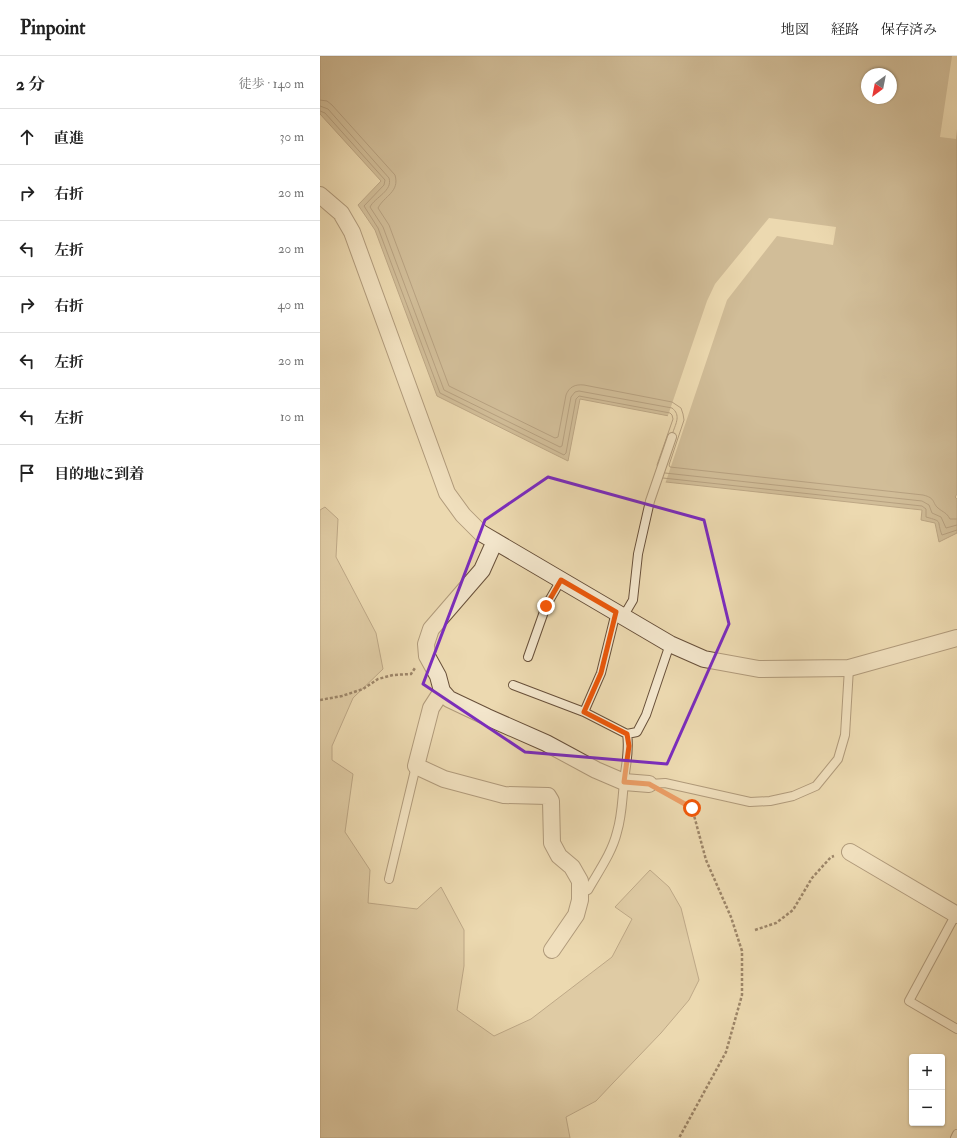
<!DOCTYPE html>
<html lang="ja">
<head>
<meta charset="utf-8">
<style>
	:root { --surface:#fff; --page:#f2f2f2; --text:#222; --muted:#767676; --line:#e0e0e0 }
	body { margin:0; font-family:"IM FELL Double Pica","Noto Serif JP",serif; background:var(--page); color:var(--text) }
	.controls { position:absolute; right:12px; bottom:12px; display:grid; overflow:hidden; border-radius:4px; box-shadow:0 1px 3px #0004 }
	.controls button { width:36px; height:36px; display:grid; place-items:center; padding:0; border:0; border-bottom:1px solid var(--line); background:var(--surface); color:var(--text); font:20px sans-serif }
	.compass { position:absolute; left:541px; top:12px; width:36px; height:36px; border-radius:50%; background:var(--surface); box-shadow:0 1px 3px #0004; rotate:212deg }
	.stop { position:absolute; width:12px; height:12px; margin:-9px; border:3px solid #ea580c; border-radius:50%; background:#fff }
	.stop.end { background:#ea580c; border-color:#fff; box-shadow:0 1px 4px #0008 }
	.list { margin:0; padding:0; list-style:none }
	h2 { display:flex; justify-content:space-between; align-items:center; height:52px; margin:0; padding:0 16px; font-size:17px }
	h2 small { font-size:13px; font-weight:400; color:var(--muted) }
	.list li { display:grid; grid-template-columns:26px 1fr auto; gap:12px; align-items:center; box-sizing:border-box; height:56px; padding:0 16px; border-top:1px solid var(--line) }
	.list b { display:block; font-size:15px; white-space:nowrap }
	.list em { font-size:13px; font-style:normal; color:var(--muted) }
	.icon { flex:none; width:22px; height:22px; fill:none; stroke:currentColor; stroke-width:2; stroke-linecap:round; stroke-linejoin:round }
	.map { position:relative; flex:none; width:637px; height:1082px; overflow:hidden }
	header { display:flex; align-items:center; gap:24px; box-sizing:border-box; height:56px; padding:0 20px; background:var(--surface); border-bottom:1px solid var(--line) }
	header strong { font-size:19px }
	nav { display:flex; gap:22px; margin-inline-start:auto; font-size:14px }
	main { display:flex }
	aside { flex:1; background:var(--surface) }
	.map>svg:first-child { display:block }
</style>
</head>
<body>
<header>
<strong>Pinpoint</strong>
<nav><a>地図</a><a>経路</a><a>保存済み</a></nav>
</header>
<main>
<aside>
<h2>2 分<small>徒歩 · 140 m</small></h2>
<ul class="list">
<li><svg class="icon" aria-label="ahead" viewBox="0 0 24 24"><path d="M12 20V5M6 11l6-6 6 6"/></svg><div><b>直進</b></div><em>30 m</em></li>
<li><svg class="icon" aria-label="right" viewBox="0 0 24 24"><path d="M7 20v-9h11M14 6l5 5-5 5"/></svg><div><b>右折</b></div><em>20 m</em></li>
<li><svg class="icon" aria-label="left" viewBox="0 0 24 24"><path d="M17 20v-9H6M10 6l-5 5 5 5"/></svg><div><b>左折</b></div><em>20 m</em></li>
<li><svg class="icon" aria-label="right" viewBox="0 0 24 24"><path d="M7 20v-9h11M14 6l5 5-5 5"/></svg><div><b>右折</b></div><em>40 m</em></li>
<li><svg class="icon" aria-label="left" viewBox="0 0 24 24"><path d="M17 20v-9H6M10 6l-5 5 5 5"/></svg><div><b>左折</b></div><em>20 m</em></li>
<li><svg class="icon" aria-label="left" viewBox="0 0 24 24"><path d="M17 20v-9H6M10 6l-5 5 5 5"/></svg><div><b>左折</b></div><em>10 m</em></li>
<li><svg class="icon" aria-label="arrive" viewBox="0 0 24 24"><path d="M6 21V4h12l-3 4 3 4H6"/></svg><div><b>目的地に到着</b></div></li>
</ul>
</aside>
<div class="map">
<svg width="637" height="1082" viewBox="0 0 637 1082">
	<rect width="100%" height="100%" fill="#ecd9b0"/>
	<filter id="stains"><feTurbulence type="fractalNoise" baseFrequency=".005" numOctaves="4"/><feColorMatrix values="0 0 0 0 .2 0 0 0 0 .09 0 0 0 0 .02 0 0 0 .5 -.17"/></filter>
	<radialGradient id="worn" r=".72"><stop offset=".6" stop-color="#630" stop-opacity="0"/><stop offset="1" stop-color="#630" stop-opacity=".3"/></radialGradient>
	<path fill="#ceba95" stroke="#856e54" d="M 5,451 L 18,463 L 16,501 L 56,577 L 63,613 L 33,642 L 12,690 L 12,704 L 33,718 L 25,776 L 50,814 L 48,847 L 97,853 L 121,831 L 144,874 L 144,910 L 137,954 L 174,980 L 211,963 L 292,901 L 312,863 L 295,851 L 330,814 L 349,831 L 361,852 L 379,924 L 369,944 L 341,977 L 293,1027 L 276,1045 L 246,1061 L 250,1082 L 0,1082 L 0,454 Z"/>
	<path fill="#b09b7a" stroke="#826b50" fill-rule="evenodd" d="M 0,0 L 637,0 L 637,438 L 635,441 L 637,443 L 637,477 L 619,486 L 615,467 L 601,464 L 602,454 L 346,426 L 328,423 L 349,360 L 260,343 L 248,405 L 117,340 L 55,174 L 38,149 L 61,125 L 0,58 ZM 547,18 L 571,18 L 571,42 L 547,42 Z"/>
	<path fill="#ecd9b0" d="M 632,0 L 637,0 L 637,73 L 636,83 L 620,81 Z
		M 449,162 L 516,171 L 513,189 L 457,180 L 407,244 L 345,428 L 327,425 L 326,424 L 387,245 L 395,228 Z"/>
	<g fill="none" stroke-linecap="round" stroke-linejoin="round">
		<path stroke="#765e46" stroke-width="1" d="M 0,44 L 7,45 L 12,49 L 75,119 C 80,136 64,140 58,152 L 69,169 L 129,330 L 235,382 L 238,381 L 246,339 C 249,331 255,328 264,329 L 352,346 L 361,352 L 363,358 L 364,364 L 349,409 L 350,411 L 603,439 C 616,442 612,447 618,452 C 624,457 626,456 630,463 L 637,463
			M 0,50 L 8,53 L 69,122 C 73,135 55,141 50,151 L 63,171 L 124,334 L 240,391 L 242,390 L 251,341 L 255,336 L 259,335 L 352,352 C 361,359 356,367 353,376
			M 0,55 L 5,57 L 65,124 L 64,129 L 44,150 L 58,172 L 120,337 L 244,399 L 246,397 L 256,343 L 259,340 L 350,357 L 352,359 L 353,363 L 337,409
			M 345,417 L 602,445 L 609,449 L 612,457 L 621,461 L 626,472 L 637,469
			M 343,422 L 602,450 L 606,453 L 606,461 C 624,466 616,464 622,479 L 637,474"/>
		<g stroke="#68503a" stroke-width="10">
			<path id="lane" d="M 303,561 L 313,544 L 318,498 L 330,445 L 352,381
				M 208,601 L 226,550 L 241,524
				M 193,629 L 264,656 L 307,678 C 310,695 305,711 304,727 C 302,744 302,760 297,776 C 292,797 278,816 268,834 L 260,837
				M 264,656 L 281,617 L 296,556
				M 307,678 L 317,676 L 326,659 L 350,588
				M 329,728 L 345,727 L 430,746 L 450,745 L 473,740 L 496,730 L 518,703 L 525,679 L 529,612
				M 69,823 L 96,710
				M 636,858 L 589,945 L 637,973
				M 635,1082 L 637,1078"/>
		</g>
		<g stroke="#68503a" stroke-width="18">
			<path id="street" d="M 0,139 L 21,157 L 32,176 L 127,437 L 143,459 L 161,477 L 350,588 L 384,603 L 439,613 L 529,612 L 637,582
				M 175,485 L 162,514 L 111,573 L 106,588 L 107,600 L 118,620 L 122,635 L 129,643 L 167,661 L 226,687 L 276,714 L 304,726 L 329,728
				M 122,635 L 111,652 L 96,710 L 124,723 L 184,739 L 228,740 L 231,745 L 232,787 L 239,800 L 252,811 L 260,825 L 260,844 L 256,859 L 232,894
				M 530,796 L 637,859"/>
		</g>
		<path stroke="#3c2212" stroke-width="2.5" stroke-dasharray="3 2" stroke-linecap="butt" d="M 0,644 L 22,640 L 43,633 L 58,623 L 73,619 L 91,618 L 95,612
			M 358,744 L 372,752 L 386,804 L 411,861 L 422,895 L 422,939 L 406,996 L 359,1082
			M 435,874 L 456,867 L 473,854 L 492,822 L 511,801 L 514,800"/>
		<use href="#lane" stroke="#f3e6cc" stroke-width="8"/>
		<use href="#street" stroke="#f3e6cc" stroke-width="16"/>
	</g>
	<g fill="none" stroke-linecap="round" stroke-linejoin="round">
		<path stroke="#ea580c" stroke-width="5" d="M 226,550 L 241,524 L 296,556 L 281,617 L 264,656 L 307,678 L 309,690 L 304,726 L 329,728 L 372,752"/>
	</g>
	<path d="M0 0H637V1082H0ZM 228,421 L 384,464 L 409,568 L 347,708 L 205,696 L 103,628 L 165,464 Z" fill="#ecd9b0" fill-opacity=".55" fill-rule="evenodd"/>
	<path fill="none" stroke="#7b2cbf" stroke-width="3" stroke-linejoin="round" d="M 228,421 L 384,464 L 409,568 L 347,708 L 205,696 L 103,628 L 165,464 Z"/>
	<rect width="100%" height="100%" filter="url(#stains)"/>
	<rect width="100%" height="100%" fill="url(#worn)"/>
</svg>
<div class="controls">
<button>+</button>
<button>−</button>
</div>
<svg class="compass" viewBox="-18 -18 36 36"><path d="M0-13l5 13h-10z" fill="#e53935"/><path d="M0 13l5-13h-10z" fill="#767676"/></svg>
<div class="stop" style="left:372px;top:752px"></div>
<div class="stop end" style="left:226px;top:550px"></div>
</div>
</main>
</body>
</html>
